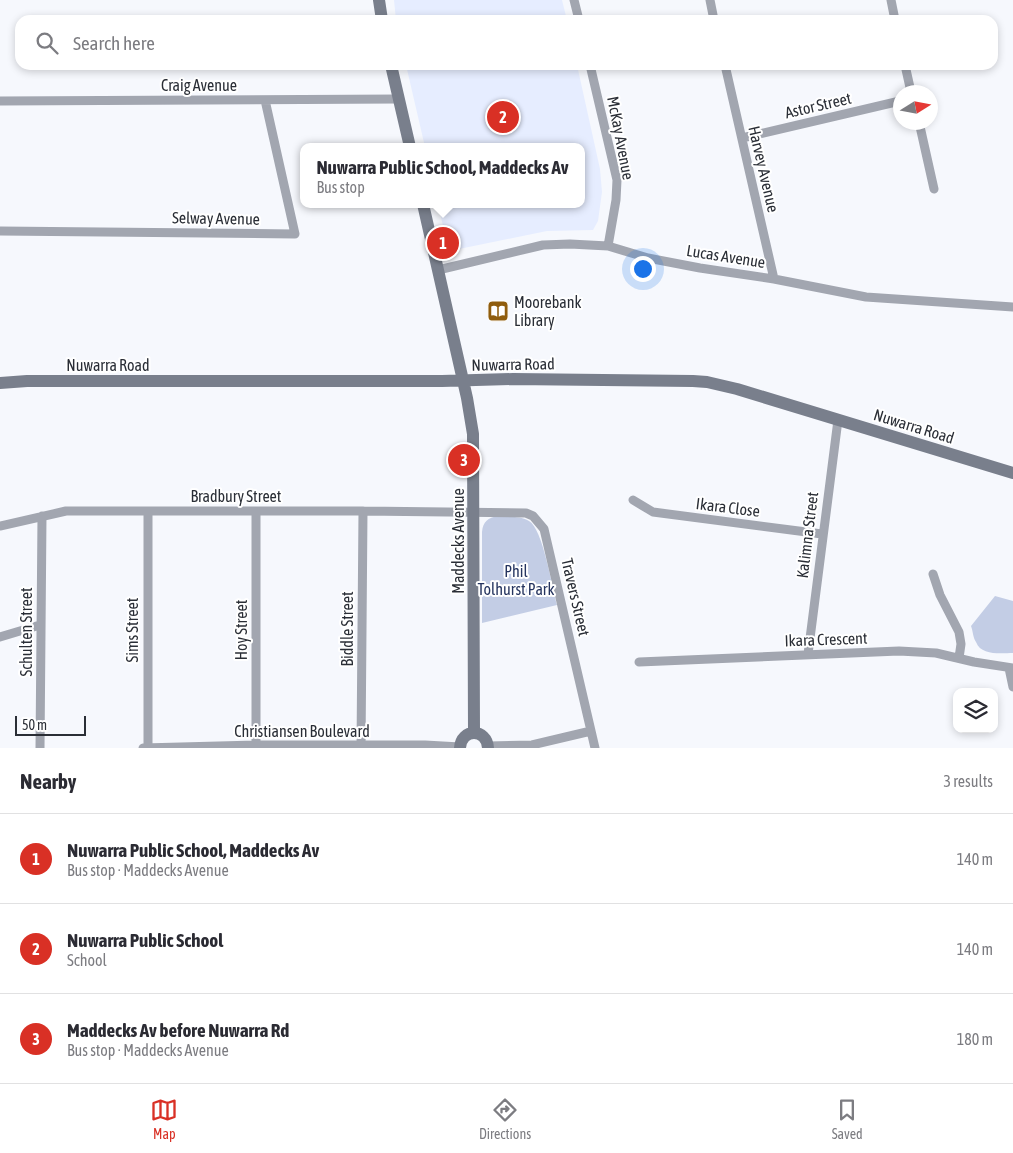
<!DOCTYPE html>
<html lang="en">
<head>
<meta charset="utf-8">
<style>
	:root { --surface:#fff; --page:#f7f7f7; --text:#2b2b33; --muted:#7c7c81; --line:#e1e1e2; --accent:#d93025 }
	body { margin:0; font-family:"Asap Condensed",sans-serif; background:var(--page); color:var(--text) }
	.controls { position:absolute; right:15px; bottom:15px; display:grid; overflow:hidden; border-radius:10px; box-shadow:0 2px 8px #0003 }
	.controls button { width:45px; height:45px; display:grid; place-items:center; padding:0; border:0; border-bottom:1px solid var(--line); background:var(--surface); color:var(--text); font:25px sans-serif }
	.compass { position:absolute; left:893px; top:85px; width:45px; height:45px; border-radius:50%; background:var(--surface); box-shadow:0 2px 8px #0003; rotate:79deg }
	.scale { position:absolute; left:15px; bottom:12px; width:71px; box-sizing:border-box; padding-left:5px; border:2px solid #2a2e36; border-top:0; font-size:14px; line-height:18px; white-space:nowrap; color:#2a2e36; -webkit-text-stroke:4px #fff; paint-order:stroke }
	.you { position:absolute; left:642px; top:268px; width:18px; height:18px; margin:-12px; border:4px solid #fff; border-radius:50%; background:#1a73e8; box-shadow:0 0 0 8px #1a73e833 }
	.badge { display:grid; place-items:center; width:32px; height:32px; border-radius:50%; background:var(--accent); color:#fff; font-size:16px; font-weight:700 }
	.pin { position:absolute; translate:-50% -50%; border:2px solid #fff; box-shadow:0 1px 5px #0006 }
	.popup { position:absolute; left:300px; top:143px; width:285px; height:65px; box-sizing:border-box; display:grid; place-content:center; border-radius:10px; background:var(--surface); filter:drop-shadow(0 1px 4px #0005); font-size:16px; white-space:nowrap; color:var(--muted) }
	.popup b { font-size:19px; color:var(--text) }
	.popup::after { content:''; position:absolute; left:50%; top:100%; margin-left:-10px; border:10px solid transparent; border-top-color:var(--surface) }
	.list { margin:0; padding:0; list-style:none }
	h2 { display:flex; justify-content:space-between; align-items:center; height:65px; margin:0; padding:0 20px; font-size:21px }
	h2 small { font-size:16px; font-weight:400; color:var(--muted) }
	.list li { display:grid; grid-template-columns:32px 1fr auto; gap:15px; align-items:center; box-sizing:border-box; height:90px; padding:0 20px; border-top:1px solid var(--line) }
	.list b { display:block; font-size:19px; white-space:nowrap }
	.list p { margin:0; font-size:16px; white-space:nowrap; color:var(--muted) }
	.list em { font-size:16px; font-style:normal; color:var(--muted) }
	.icon { flex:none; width:28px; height:28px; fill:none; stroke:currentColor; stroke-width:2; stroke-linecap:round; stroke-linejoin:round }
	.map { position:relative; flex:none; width:1013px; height:748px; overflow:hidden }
	.search { position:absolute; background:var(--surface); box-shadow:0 2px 8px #0003; left:15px; right:15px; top:15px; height:55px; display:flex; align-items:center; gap:12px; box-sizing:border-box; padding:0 18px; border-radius:15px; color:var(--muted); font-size:19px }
	.sheet { height:335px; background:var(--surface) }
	nav { display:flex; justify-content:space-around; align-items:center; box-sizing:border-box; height:70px; border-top:1px solid var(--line); background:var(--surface); font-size:14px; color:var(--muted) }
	nav a { display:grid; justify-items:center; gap:2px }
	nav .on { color:var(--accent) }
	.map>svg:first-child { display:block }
</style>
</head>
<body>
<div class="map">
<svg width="1013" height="748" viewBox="0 0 1013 748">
	<rect width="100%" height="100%" fill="#f6f8fd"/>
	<path fill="#e6edff" d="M 394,0 L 562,0 L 567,20 L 396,20 Z
		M 406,65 L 577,65 L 600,169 L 602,192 L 598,221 L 593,230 L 547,231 L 459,249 L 449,245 L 446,239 L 438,204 L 582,204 L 582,147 L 425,147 Z"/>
	<path fill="#c3cde5" d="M 498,516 C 508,517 520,516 529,521 C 543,529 552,588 557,605 L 482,623 L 482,532 C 483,521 488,518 498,516 Z
		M 995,596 L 1013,601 L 1013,653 C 1001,653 981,656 976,642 C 973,638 973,631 971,626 Z"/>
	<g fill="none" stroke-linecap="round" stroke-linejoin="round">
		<path stroke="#a2a6b0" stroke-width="9" d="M 574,0 L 579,20
			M 710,0 L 714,20
			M 891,0 L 895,20
			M 590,65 L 617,180 L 616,200 L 608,246
			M 725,65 L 774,279
			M 905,65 L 911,92
			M 0,101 L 399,99
			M 919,122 L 934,189
			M 742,138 L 900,101
			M 0,231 L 295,234 L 265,100
			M 438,270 L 543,245 L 570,244 L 608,246 L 648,258 L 700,268 L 774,279 L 866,297 L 1013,307
			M 633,500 L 653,512 L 822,534
			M 148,511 L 148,748
			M 0,526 L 66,511 L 363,511 L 526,513 L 533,516 L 544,529 L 595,748
			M 933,574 L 940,595 L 959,632 L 961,644 L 959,658
			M 0,637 L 40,625
			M 808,654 L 838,420
			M 639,662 L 899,651 L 936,653 L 974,662 L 1013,668
			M 1009,668 L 1013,687
			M 488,746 L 532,745 L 591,731
			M 40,748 L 42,516
			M 143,748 L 256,745 L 425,745 L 460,747
			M 256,748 L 256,511
			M 361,748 L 363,511"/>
		<path stroke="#797f8c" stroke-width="12" d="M 379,0 L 382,20
			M 391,65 L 410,147
			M 423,204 L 467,398 L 473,434 L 474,732
			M 0,383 L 27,381 L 442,381 L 513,379 L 693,381 L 707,382 L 737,389 L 1013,473
			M 460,748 C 461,728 487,728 488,748"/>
	</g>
	<defs>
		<g id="library-square" transform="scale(1.125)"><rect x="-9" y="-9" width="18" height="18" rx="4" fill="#905d0d" stroke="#fff"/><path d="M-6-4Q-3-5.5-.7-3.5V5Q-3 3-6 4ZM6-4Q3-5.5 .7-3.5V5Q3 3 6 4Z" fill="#fff"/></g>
	</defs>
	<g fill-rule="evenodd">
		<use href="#library-square" x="498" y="311"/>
	</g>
	<g text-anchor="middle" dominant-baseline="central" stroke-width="4" stroke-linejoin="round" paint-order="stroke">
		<g font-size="16" fill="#2a2e36" stroke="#fff">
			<text x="199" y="85">Craig Avenue</text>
			<text transform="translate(818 105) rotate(-13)">Astor Street</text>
			<text transform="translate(621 138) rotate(79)">McKay Avenue</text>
			<text transform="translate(764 169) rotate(77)">Harvey Avenue</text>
			<text transform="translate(216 218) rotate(1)">Selway Avenue</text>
			<text transform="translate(726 256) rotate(9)">Lucas Avenue</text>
			<text transform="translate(513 364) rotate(-1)">Nuwarra Road</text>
			<text x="108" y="365">Nuwarra Road</text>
			<text transform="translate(914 426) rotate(17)">Nuwarra Road</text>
			<text x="236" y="496">Bradbury Street</text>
			<text transform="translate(728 507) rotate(7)">Ikara Close</text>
			<text transform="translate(807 535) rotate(-83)">Kalimna Street</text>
			<text transform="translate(458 541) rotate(-90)">Maddecks Avenue</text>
			<text transform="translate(576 597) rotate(77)">Travers Street</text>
			<text transform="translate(347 629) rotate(-90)">Biddle Street</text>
			<text transform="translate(132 630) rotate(-90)">Sims Street</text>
			<text transform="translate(241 630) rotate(-90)">Hoy Street</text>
			<text transform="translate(26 632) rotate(-90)">Schulten Street</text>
			<text transform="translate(826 639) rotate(-2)">Ikara Crescent</text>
			<text x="302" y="731">Christiansen Boulevard</text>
		</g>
		<g font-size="16" fill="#2a2e36" stroke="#fff" text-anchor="start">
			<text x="514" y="302">Moorebank<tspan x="514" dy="18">Library</tspan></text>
		</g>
		<g font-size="16" fill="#25345f" stroke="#fff">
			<text x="516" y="571">Phil<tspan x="516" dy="18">Tolhurst Park</tspan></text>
		</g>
	</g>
</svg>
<div class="controls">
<button><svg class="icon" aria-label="layers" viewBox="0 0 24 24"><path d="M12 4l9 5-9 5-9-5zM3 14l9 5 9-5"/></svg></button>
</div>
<svg class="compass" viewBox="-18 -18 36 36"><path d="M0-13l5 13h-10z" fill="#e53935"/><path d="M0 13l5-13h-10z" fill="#7c7c81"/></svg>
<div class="scale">50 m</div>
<div class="you"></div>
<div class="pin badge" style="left:443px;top:243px">1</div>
<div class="popup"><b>Nuwarra Public School, Maddecks Av</b>Bus stop</div>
<div class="pin badge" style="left:503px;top:117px">2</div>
<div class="pin badge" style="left:464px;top:460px">3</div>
<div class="search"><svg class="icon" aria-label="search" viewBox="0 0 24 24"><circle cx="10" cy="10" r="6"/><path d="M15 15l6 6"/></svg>Search here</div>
</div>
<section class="sheet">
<h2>Nearby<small>3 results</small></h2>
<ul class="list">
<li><span class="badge">1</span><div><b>Nuwarra Public School, Maddecks Av</b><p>Bus stop · Maddecks Avenue</p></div><em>140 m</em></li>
<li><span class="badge">2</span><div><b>Nuwarra Public School</b><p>School</p></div><em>140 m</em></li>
<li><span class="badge">3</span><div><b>Maddecks Av before Nuwarra Rd</b><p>Bus stop · Maddecks Avenue</p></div><em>180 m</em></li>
</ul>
</section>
<nav>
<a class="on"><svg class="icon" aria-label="map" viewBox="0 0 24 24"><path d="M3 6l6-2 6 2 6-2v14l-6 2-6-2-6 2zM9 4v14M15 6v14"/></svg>Map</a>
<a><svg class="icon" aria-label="directions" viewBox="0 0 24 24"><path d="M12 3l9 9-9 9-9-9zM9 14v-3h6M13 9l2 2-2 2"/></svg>Directions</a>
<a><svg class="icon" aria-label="saved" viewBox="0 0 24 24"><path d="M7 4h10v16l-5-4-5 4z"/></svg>Saved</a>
</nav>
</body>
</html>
